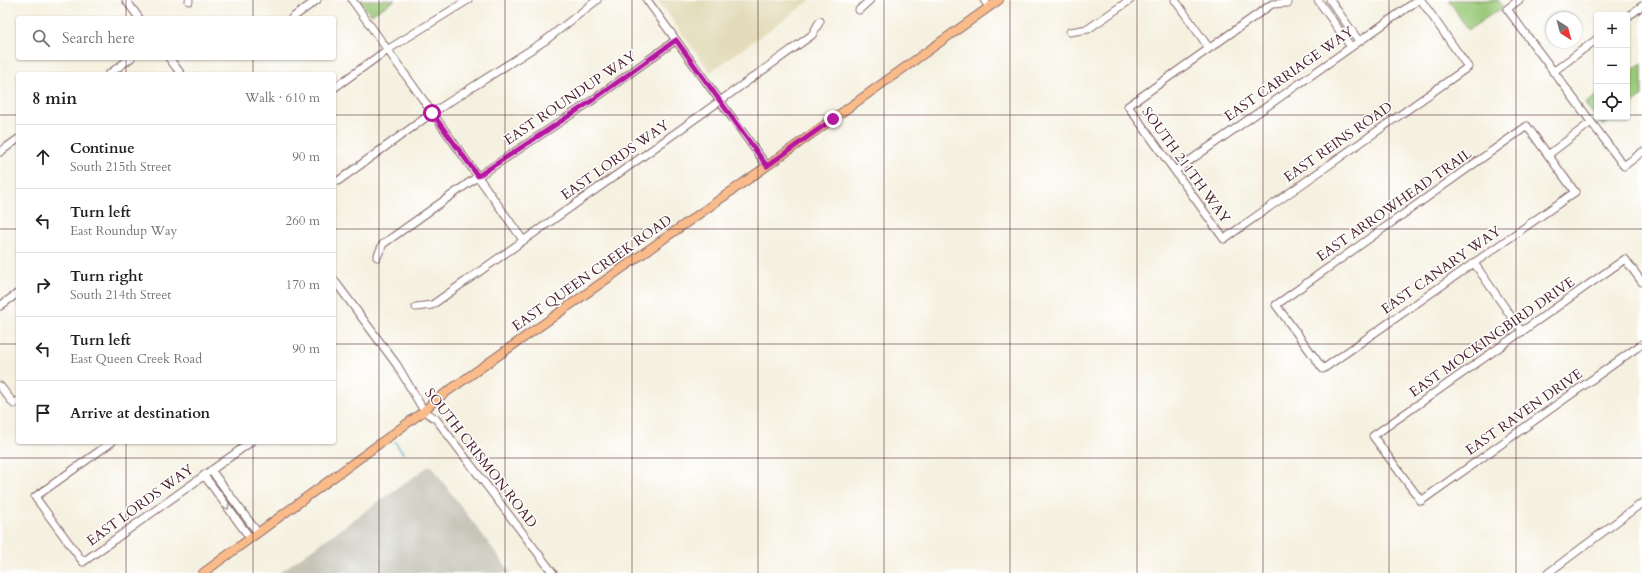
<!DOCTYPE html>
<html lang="en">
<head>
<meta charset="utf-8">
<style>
	:root { --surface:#fff; --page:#f2f2f2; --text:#202124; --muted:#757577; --line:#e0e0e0 }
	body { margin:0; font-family:Cardo,serif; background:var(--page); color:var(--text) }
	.controls { position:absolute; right:12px; top:12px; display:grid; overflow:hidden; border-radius:4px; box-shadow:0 1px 3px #0004 }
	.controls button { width:36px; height:36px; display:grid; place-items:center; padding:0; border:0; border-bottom:1px solid var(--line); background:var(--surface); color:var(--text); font:20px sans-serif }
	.compass { position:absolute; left:1546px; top:12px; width:36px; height:36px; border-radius:50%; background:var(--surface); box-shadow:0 1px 3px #0004; rotate:144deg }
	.stop { position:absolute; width:12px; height:12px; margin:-9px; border:3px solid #b5179e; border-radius:50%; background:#fff }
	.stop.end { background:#b5179e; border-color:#fff; box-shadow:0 1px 4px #0008 }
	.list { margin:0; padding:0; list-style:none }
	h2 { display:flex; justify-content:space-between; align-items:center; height:52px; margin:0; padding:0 16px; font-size:17px }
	h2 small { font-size:13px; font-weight:400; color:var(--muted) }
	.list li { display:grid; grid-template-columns:26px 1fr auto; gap:12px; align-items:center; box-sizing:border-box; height:64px; padding:0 16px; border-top:1px solid var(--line) }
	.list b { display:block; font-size:15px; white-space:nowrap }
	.list p { margin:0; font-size:13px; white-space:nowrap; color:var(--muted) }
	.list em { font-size:13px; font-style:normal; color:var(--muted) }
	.icon { flex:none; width:22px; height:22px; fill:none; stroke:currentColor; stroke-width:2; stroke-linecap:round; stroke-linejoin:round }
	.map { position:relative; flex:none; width:1642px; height:573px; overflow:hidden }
	.search { position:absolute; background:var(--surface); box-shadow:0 1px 3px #0004; left:16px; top:16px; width:320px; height:44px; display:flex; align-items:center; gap:10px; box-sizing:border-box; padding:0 14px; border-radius:4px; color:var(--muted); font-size:15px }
	.panel { position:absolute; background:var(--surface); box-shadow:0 1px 3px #0004; left:16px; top:72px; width:320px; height:372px; border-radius:4px }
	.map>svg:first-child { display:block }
</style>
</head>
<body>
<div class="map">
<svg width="1642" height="573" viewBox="0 0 1642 573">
	<rect width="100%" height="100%" fill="#fff"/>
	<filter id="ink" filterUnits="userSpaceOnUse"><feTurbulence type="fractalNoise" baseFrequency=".025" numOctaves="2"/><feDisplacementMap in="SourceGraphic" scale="8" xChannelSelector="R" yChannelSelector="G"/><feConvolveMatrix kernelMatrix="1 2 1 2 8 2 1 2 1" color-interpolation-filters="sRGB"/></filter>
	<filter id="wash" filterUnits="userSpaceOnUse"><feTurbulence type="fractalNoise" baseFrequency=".012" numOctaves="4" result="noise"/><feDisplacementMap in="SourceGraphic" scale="16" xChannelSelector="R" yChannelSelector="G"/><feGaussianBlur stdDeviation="0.9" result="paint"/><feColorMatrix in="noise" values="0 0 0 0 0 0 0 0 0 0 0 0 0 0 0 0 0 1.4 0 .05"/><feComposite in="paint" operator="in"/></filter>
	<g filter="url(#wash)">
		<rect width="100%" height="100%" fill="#f5f1e0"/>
		<path fill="#e3dbba" d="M 658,0 L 811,0 L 710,72 Z"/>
		<path fill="#c6c5b8" d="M 430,465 L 511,573 L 279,573 Z"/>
		<path fill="#9ac978" stroke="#727452" d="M 359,0 L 395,0 L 371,15 Z
			M 1449,0 L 1498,0 L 1503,7 L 1468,30 Z
			M 1642,63 L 1642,97 L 1627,108 L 1627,73 Z
			M 1597,95 L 1597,117 L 1615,117 L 1603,126 L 1585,104 Z"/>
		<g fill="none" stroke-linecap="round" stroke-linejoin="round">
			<path stroke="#49b0c8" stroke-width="2" d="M 395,442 L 403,453"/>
		</g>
	</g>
	<g filter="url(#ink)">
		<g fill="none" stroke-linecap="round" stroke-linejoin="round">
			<g stroke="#86686a" stroke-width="9">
				<path id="minor" d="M 126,0 L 139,18
					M 352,0 L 523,240
					M 647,0 L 767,166
					M 984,0 L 989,7
					M 1175,0 L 1209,48
					M 1318,0 L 1351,47
					M 1330,0 L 1359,41
					M 1519,0 L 1507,9 L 1624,166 L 1642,152
					M 189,1 L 189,0
					M 1288,3 L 1272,4 L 1128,106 L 1224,239 L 1468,67 L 1421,0
					M 859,10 L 870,0
					M 1627,17 L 1642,6
					M 292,18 L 317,0
					M 1070,32 L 1088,29 L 1130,0
					M 169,58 L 181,74
					M 1553,72 L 1597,39
					M 109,74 L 131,58
					M 334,88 L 387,50 L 468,0
					M 1527,126 L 1575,192 L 1323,369 L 1276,305 Z
					M 0,152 L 18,139
					M 1548,155 L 1590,123
					M 1175,171 L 1418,0
					M 334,181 L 338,181 L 432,113 L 546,40 L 597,0
					M 377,257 L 383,244 L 477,177 L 590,102 L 676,40
					M 1474,263 L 1522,332
					M 334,280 L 397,365 L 424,411 L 436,419 L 553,573
					M 1642,282 L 1625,259 L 1373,436 L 1421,501 L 1642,344
					M 0,306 L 18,293
					M 416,307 L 432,305 L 632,164 L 812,35 L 820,21
					M 0,386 L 14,404 L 18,401
					M 112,442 L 35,497 L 83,562 L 251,442
					M 211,470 L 258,533
					M 204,475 L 250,538
					M 1548,573 L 1642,503"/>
			</g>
			<g stroke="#86686a" stroke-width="10">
				<path id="major" d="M 203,573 L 424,411 L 434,401 L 767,166 L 999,0"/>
			</g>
			<use href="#minor" stroke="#fff" stroke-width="7"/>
			<use href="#major" stroke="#fabb8b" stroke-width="8"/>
		</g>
		<defs><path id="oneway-chevron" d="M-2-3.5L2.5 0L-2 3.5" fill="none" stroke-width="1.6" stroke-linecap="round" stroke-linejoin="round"/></defs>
		<use stroke="#ae9aa0" href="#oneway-chevron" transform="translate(227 507) rotate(54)"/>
	</g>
	<g fill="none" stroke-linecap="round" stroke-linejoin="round" filter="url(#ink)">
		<path stroke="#b5179e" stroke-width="5" d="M 432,113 L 478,176 L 590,102 L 676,40 L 767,166 L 833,119"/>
	</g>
	<path fill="none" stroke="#4a1f2b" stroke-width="1" stroke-opacity="0.55" d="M 126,0 L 126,18M 253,0 L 253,18M 379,0 L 379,573M 505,0 L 505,573M 632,0 L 632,573M 758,0 L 758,573M 884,0 L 884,573M 1010,0 L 1010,573M 1137,0 L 1137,573M 1263,0 L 1263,573M 1389,0 L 1389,573M 1516,0 L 1516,573M 126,58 L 126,74M 253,58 L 253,74M 0,115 L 18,115M 334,115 L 1597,115M 1627,115 L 1642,115M 0,229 L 18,229M 334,229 L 1642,229M 0,344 L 18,344M 334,344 L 1642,344M 126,442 L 126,573M 253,442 L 253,573M 0,458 L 1642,458"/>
	<g text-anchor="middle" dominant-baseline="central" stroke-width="3" stroke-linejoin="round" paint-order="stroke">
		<g font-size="14" fill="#4a1f2b" stroke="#fff">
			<text transform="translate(1289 74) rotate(-35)">EAST CARRIAGE WAY</text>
			<text transform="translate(570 98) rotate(-34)">EAST ROUNDUP WAY</text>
			<text transform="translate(1338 142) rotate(-35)">EAST REINS ROAD</text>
			<text transform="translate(615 160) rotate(-35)">EAST LORDS WAY</text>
			<text transform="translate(1186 165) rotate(54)">SOUTH 211TH WAY</text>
			<text transform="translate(1394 205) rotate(-35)">EAST ARROWHEAD TRAIL</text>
			<text transform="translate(1441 270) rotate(-35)">EAST CANARY WAY</text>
			<text transform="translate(592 273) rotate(-35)">EAST QUEEN CREEK ROAD</text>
			<text transform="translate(1492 337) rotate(-35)">EAST MOCKINGBIRD DRIVE</text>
			<text transform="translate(1524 412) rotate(-35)">EAST RAVEN DRIVE</text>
			<text transform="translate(481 458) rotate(52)">SOUTH CRISMON ROAD</text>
			<text transform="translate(140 505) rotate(-36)">EAST LORDS WAY</text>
		</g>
	</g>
</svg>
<div class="controls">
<button>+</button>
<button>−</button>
<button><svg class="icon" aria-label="locate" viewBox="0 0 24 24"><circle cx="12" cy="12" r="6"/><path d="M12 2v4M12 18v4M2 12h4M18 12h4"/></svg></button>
</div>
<svg class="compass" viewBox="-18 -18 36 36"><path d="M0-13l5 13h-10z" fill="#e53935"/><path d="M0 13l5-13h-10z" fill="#757577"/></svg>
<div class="stop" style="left:432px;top:113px"></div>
<div class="stop end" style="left:833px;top:119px"></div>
<div class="search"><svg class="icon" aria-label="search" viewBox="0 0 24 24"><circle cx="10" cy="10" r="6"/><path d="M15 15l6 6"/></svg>Search here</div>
<section class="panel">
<h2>8 min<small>Walk · 610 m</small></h2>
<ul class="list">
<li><svg class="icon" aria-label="ahead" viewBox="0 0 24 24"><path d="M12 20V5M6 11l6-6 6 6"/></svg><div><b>Continue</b><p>South 215th Street</p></div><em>90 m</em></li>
<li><svg class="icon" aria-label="left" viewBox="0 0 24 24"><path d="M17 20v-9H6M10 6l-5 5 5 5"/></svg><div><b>Turn left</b><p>East Roundup Way</p></div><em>260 m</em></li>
<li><svg class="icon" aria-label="right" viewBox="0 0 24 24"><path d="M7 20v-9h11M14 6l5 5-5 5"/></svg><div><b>Turn right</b><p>South 214th Street</p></div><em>170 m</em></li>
<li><svg class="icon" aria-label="left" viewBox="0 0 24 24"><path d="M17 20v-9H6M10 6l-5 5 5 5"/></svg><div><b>Turn left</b><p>East Queen Creek Road</p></div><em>90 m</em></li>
<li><svg class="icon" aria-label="arrive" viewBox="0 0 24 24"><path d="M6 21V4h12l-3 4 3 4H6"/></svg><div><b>Arrive at destination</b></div></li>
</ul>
</section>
</div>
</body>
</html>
